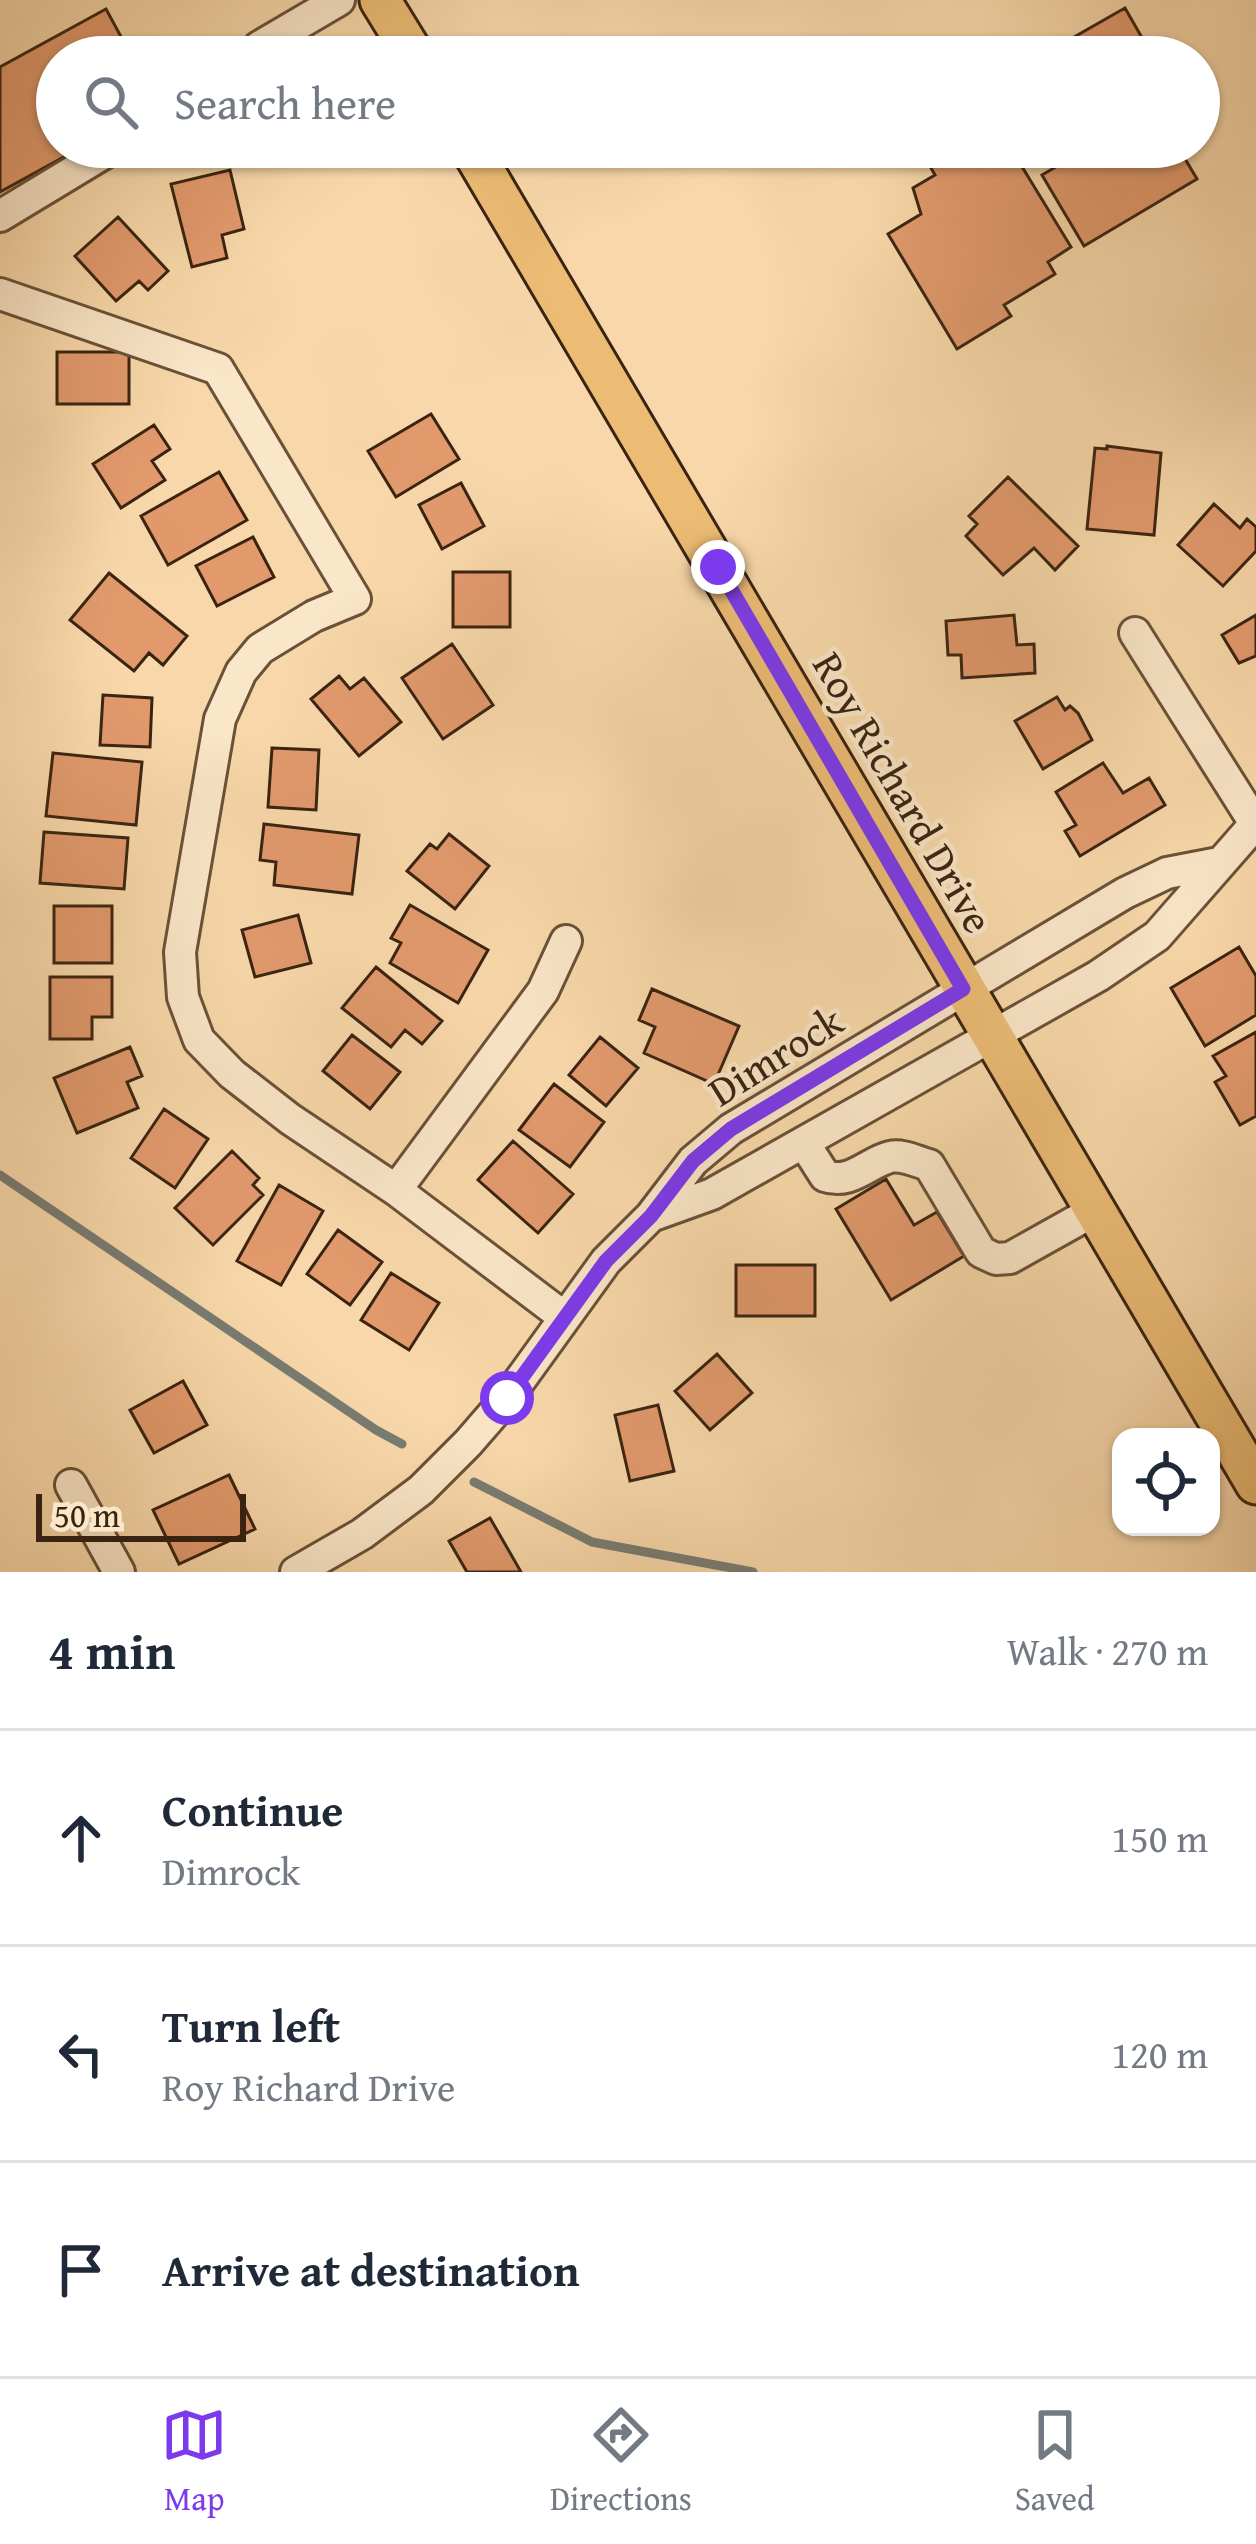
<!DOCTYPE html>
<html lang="en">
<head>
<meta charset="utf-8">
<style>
	:root { --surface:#fff; --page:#f2f2f3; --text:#1f2937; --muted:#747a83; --line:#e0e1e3; --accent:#7c3aed }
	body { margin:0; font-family:"Gentium Book Plus",serif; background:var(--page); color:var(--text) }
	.controls { position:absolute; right:36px; bottom:36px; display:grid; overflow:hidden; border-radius:24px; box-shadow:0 3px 9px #0004 }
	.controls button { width:108px; height:108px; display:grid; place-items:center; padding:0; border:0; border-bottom:3px solid var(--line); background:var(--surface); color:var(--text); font:60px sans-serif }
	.scale { position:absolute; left:36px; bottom:30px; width:210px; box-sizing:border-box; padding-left:12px; border:6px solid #3a2411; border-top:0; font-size:33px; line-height:42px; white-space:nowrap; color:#3a2411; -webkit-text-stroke:9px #fae6c8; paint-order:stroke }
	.stop { position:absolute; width:36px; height:36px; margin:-27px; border:9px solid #7c3aed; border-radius:50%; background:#fff }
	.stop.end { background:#7c3aed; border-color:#fff; box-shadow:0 3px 12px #0008 }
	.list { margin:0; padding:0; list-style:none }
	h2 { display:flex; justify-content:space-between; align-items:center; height:156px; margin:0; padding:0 48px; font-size:51px }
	h2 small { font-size:39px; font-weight:400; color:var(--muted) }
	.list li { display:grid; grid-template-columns:78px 1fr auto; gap:36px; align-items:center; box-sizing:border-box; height:216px; padding:0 48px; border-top:3px solid var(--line) }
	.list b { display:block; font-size:45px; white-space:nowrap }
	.list p { margin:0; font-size:39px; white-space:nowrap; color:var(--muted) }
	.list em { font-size:39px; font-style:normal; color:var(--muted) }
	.icon { flex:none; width:66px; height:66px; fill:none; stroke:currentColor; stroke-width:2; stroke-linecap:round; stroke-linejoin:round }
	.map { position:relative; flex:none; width:1256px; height:1572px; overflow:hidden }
	.search { position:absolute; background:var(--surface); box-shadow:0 3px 9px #0004; left:36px; right:36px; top:36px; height:132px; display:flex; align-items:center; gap:30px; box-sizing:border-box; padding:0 42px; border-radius:66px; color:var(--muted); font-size:45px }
	.sheet { height:804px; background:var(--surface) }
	nav { display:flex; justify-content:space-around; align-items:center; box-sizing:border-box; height:168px; border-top:3px solid var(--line); background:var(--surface); font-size:33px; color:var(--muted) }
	nav a { display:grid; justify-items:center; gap:6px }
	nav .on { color:var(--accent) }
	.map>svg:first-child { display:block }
</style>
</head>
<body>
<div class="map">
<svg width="1256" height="1572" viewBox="0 0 1256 1572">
	<rect width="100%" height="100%" fill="#f8d8aa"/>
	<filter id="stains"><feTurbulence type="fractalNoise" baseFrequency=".00167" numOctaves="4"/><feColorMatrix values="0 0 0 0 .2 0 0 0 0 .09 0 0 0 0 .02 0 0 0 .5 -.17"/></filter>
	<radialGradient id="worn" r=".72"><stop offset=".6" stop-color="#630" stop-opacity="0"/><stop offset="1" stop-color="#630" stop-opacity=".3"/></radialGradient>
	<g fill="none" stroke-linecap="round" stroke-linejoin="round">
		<path stroke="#797c73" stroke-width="9" d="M 0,1175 L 376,1430 L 402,1444
			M 474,1482 L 592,1542 L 753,1572"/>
	</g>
	<path fill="#e29a6d" stroke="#3a2411" stroke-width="3" d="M 1125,8 L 1153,57 L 1039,57 Z
		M 106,9 L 132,57 L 57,57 L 57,147 L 82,147 L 0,192 L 0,67 Z
		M 938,147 L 972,147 L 979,158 L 997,147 L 1010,147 L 1071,247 L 1048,262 L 1055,274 L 1004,305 L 1011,316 L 957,349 L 888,234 L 921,214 L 913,188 L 935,175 L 924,156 Z
		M 1090,147 L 1178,147 L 1197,179 L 1084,246 L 1042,175 Z
		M 230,170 L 244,229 L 222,235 L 227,258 L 192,267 L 171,184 Z
		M 118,217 L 168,271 L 148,290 L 139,281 L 116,301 L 75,256 Z
		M 57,352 L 129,352 L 129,404 L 57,404 Z
		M 431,414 L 459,459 L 396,497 L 368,451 Z
		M 154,425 L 170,449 L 152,461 L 165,480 L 121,508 L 93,464 Z
		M 1107,446 L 1161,453 L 1154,535 L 1087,529 L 1095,448 L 1107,449 Z
		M 219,472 L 247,520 L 168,565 L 141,516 Z
		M 1008,477 L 1078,546 L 1055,570 L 1034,548 L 1003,575 L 966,536 L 977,524 L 969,516 Z
		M 461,483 L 484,526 L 442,549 L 419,505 Z
		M 1214,504 L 1240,528 L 1247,519 L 1256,527 L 1256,551 L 1223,586 L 1178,545 Z
		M 253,537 L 274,577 L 217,606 L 196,566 Z
		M 453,572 L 510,572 L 510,627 L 453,627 Z
		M 109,573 L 187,636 L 163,665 L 149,653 L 134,671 L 70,620 Z
		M 1014,615 L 1017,645 L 1034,644 L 1035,673 L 962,678 L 961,655 L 948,655 L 946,621 Z
		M 1256,615 L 1256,656 L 1239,663 L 1222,635 Z
		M 452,644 L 493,705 L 443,739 L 402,678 Z
		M 339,676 L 350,689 L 364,678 L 401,722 L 359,756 L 311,699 Z
		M 103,695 L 152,698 L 150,747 L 100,745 Z
		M 1057,697 L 1065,710 L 1070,706 L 1078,713 L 1092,740 L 1043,769 L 1015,721 Z
		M 272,748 L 319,750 L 316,810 L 268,807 Z
		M 53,753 L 142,762 L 136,825 L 46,816 Z
		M 1103,763 L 1123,793 L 1149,778 L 1165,805 L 1080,856 L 1065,831 L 1076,825 L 1056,792 Z
		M 264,824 L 359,835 L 352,894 L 274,885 L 276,862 L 260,860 Z
		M 44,832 L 128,838 L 124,889 L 40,883 Z
		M 449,834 L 489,866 L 455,909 L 407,871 L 430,844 L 437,849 Z
		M 410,905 L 488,950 L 458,1003 L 390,963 L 401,943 L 391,938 Z
		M 54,906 L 112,906 L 112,963 L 54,963 Z
		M 298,915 L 311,963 L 255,977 L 242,930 Z
		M 1239,947 L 1256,976 L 1256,1015 L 1205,1046 L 1171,988 Z
		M 376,967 L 442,1021 L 422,1044 L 405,1030 L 391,1047 L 342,1008 Z
		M 50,977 L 112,977 L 112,1017 L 92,1017 L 92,1039 L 50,1039 Z
		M 652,989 L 739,1026 L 714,1084 L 644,1053 L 655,1027 L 639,1020 Z
		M 1256,1032 L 1256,1116 L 1240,1125 L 1215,1082 L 1226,1076 L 1213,1056 Z
		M 352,1035 L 400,1072 L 370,1109 L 323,1071 Z
		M 600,1037 L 638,1068 L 606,1106 L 569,1075 Z
		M 130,1047 L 142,1076 L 127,1082 L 138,1108 L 77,1133 L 54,1078 Z
		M 554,1084 L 604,1122 L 570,1167 L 519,1130 Z
		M 164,1109 L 208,1139 L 175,1188 L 131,1158 Z
		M 513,1141 L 573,1194 L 538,1233 L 478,1180 Z
		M 232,1151 L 259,1178 L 253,1185 L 263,1195 L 213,1245 L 175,1208 Z
		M 886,1179 L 914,1225 L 937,1212 L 964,1256 L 891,1300 L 836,1209 Z
		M 279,1185 L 323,1211 L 281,1285 L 237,1261 Z
		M 338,1230 L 382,1262 L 350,1305 L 307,1274 Z
		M 736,1265 L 815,1265 L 815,1316 L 736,1316 Z
		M 391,1273 L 439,1303 L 409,1350 L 361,1320 Z
		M 717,1354 L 752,1393 L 710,1430 L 675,1391 Z
		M 183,1381 L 207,1425 L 154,1453 L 130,1410 Z
		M 658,1405 L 674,1471 L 630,1481 L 615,1415 Z
		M 229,1475 L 255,1529 L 179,1564 L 153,1510 Z
		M 490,1518 L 521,1572 L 467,1572 L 449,1541 Z"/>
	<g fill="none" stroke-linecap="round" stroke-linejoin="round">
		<g stroke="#6a5137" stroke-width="36">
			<path id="minor" d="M 252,57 L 259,47 L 339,0
				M 0,216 L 114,147
				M 0,294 L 218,369 L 355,599 L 314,616 L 260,649 L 241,672 L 220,719 L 180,952 L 183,997 L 199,1040 L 232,1074 L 290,1119 L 396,1190 L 564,1317
				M 1135,633 L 1256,825
				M 804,1143 L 825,1176 C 851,1185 867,1163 890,1157 C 903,1154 917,1162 929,1165 L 981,1252 L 996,1259 L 1010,1258 L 1094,1211
				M 396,1190 L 543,991 L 566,941
				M 651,1216 L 712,1194 L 1098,976 L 1157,936 L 1256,823
				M 71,1485 L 119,1572
				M 296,1572 L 362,1534 L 421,1490 L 468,1443 L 507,1398 L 606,1261 L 651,1216 L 693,1161 L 731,1129 L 1125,893 L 1167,873 L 1219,863"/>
		</g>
		<g stroke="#3a2411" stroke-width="45">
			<path id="major" d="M 380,0 L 415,57
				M 470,147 L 1256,1484"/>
		</g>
		<use href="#minor" stroke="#fae6c8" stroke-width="30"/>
		<use href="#major" stroke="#ecbc75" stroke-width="39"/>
	</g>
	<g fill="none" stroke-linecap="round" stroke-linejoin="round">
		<path stroke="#7c3aed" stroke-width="15" d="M 507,1398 L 606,1261 L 651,1216 L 693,1161 L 731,1129 L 963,989 L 718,567"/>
	</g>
	<g text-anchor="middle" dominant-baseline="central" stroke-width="9" stroke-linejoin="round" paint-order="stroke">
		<g font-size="42" fill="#3a2411" stroke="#fae6c8">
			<text transform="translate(904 792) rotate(60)">Roy Richard Drive</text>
			<text transform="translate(775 1055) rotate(-32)">Dimrock</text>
		</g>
	</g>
	<rect width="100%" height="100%" filter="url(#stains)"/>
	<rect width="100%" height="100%" fill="url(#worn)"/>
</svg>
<div class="controls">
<button><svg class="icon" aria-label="locate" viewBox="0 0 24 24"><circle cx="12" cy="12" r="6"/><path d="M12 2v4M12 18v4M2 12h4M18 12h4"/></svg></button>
</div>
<div class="scale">50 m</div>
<div class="stop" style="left:507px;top:1398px"></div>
<div class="stop end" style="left:718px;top:567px"></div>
<div class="search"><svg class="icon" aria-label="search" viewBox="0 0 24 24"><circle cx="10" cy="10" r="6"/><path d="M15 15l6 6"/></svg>Search here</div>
</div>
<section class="sheet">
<h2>4 min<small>Walk · 270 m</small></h2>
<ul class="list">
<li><svg class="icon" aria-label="ahead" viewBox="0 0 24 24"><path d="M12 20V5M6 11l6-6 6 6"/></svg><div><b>Continue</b><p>Dimrock</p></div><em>150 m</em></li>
<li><svg class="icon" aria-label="left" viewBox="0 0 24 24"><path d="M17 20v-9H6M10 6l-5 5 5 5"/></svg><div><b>Turn left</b><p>Roy Richard Drive</p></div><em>120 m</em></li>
<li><svg class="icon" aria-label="arrive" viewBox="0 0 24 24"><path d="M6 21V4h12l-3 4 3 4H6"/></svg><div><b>Arrive at destination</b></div></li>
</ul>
</section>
<nav>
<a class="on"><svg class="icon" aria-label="map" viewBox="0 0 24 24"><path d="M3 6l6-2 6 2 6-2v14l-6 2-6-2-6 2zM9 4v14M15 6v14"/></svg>Map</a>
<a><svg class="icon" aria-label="directions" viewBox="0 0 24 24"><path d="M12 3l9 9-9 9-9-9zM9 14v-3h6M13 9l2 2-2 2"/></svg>Directions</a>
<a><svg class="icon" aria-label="saved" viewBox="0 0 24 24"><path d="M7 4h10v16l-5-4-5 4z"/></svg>Saved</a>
</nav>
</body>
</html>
